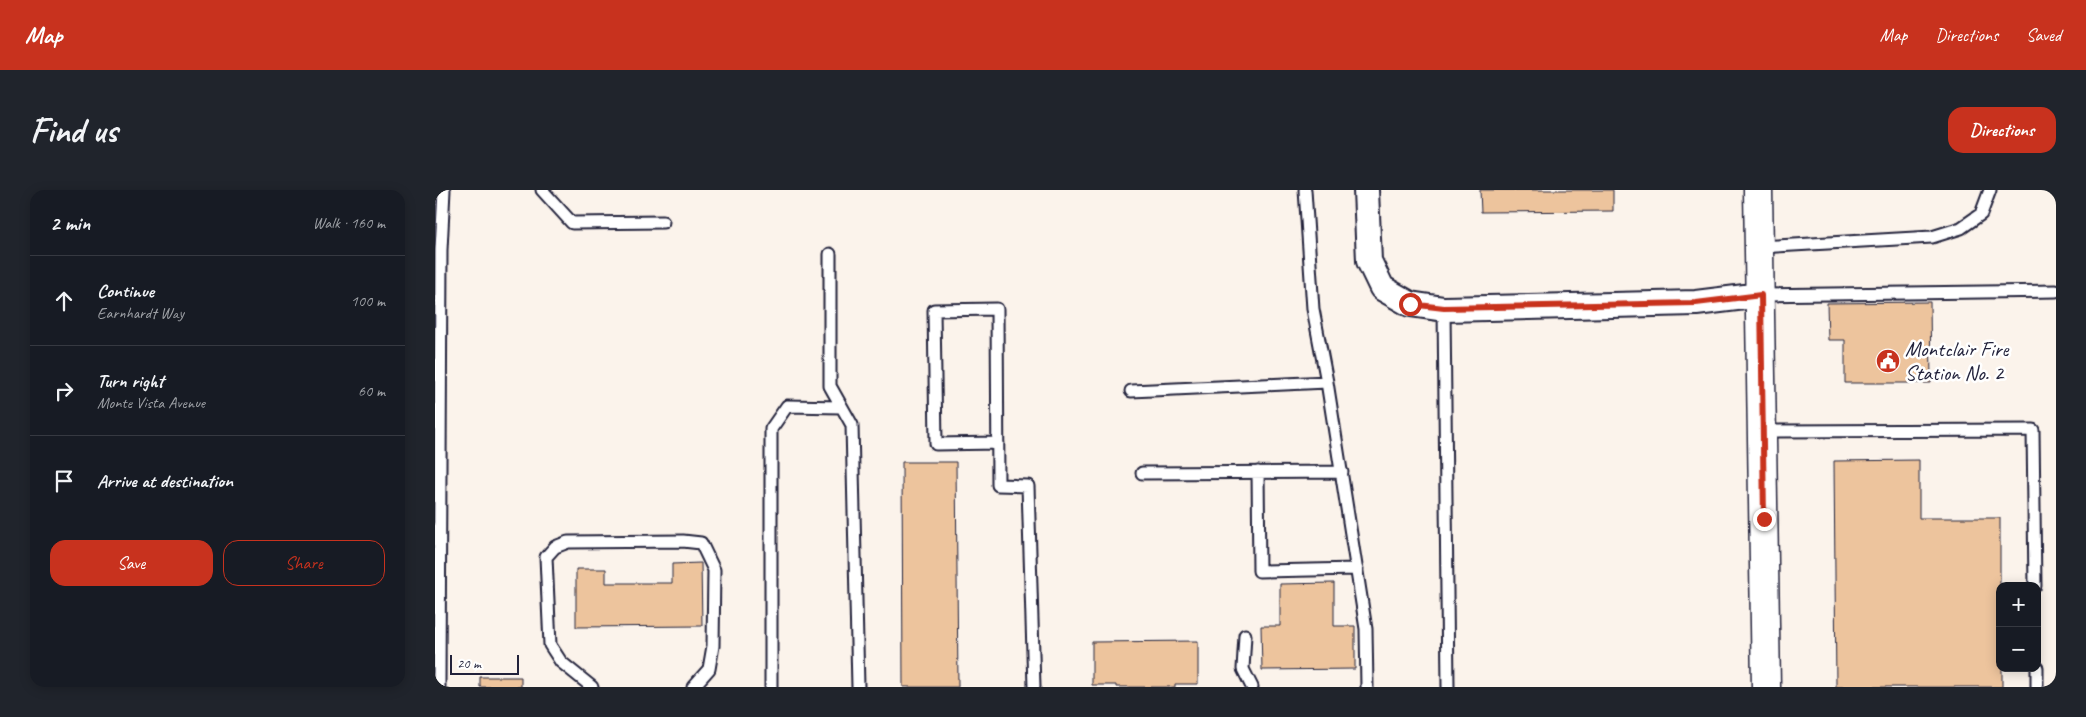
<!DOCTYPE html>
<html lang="en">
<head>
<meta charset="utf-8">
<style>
	:root { --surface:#171b24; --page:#20242c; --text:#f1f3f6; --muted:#9ea1a6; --line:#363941; --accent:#c8321e }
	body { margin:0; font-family:Caveat,sans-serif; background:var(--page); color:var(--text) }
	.controls { position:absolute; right:15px; bottom:15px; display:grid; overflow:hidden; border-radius:10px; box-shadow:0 2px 12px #0003 }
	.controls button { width:45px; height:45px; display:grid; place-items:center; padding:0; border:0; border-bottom:1px solid var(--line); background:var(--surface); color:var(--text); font:25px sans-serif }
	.scale { position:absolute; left:15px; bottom:12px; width:69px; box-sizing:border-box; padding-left:5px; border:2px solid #22223b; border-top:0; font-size:14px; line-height:18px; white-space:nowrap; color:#22223b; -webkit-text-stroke:4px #fff; paint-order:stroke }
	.stop { position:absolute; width:15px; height:15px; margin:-11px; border:4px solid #c8321e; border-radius:50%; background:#fff }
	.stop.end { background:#c8321e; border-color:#fff; box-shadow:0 1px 5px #0008 }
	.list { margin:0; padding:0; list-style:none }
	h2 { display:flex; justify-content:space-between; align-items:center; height:65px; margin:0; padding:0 20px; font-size:21px }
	h2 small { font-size:16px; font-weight:400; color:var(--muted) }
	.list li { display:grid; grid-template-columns:32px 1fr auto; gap:15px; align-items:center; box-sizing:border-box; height:90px; padding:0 20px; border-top:1px solid var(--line) }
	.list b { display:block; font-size:19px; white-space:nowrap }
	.list p { margin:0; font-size:16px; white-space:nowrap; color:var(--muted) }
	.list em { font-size:16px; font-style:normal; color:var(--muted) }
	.actions { display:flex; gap:10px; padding:15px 20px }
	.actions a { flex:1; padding:11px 0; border:1px solid var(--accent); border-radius:15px; text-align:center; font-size:18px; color:var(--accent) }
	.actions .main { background:var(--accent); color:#fff }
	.icon { flex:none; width:28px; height:28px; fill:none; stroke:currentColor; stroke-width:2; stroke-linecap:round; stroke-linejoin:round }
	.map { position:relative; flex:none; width:1621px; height:497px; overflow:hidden; border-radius:15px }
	header { display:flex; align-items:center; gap:30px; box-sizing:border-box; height:70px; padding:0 25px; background:var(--accent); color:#fff }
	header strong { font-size:24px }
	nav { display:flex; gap:28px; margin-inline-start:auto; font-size:18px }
	.intro { display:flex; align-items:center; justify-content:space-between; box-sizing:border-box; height:120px; padding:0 30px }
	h1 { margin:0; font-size:35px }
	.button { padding:12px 22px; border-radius:15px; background:var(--accent); color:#fff; font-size:18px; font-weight:700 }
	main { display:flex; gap:30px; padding:0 30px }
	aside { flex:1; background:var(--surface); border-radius:15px; box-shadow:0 2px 12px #0003 }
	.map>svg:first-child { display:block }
</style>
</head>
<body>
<header>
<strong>Map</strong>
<nav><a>Map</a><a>Directions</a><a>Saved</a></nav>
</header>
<div class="intro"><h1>Find us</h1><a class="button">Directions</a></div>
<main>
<aside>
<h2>2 min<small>Walk · 160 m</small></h2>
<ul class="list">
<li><svg class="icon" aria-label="ahead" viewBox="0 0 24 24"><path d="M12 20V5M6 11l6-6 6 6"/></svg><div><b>Continue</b><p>Earnhardt Way</p></div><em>100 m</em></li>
<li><svg class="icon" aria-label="right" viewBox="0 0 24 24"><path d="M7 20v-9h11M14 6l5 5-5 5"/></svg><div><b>Turn right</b><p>Monte Vista Avenue</p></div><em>60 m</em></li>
<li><svg class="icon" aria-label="arrive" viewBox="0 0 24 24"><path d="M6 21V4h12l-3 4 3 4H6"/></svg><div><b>Arrive at destination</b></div></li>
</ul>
<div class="actions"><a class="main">Save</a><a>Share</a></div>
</aside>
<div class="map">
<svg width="1621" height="497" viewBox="0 0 1621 497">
	<rect width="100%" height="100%" fill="#fbf3eb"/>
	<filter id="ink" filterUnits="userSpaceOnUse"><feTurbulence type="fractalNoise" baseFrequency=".02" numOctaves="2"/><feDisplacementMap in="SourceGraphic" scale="10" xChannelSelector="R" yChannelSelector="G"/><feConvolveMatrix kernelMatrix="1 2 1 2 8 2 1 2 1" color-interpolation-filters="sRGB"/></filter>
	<g filter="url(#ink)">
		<path fill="#edc49d" stroke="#22223b" d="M 1045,0 L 1178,0 L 1178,21 L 1046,22 Z
			M 1495,112 L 1496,193 L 1410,193 L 1410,150 L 1393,150 L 1392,113 Z
			M 1484,270 L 1484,328 L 1565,328 L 1565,478 L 1567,478 L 1567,497 L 1401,497 L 1399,271 Z
			M 467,272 L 521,272 L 523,497 L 468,497 Z
			M 266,373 L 267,436 L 141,437 L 141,379 L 171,379 L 171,393 L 237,393 L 237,374 Z
			M 899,393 L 899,436 L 920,436 L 920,479 L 827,480 L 826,436 L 845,436 L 845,394 Z
			M 763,451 L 763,494 L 740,494 L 740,497 L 681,497 L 681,495 L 657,495 L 657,452 Z
			M 45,487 L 86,487 L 86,497 L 45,497 Z"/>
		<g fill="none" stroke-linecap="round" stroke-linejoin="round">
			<g stroke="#22223b" stroke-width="15">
				<path id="lane" d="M 107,0 L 137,33 L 228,32
					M 870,0 L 878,119 L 892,192 L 931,439 L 932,497
					M 1324,57 L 1497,47 L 1526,38 L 1546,24 L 1555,0
					M 395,64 L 395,196 L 417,235 L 423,497
					M 1326,105 L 1621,101
					M 1009,119 L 1013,497
					M 696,201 L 892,192
					M 1327,241 L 1598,240 L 1600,396
					M 563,253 L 501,254 L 499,120 L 562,119 L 563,295 L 593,296 L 599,497
					M 823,282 L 824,381 L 922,379
					M 707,283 L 907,282
					M 810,445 L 808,479 L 817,497
					M 1602,478 L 1602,497
					M 4,497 L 6,60 L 9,0
					M 157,497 L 126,472 L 115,455 L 111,367 L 120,357 L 133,352 L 248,351 L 266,353 L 279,380 L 278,456 L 274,479 L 258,497
					M 336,497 L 336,239 L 352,216 L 406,217"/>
			</g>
			<g stroke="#22223b" stroke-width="28">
				<path id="street" d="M 931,0 L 934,71 L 947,98 L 975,114 L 1009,119 L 1261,113 L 1326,105"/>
			</g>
			<g stroke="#22223b" stroke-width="31">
				<path id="secondary" d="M 1323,0 L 1331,497"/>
			</g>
			<use href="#lane" stroke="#fff" stroke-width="11"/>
			<use href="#street" stroke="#fff" stroke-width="24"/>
			<use href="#secondary" stroke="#fff" stroke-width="28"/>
		</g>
	</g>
	<g fill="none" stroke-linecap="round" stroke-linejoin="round" filter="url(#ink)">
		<path stroke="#c8321e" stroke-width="6" d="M 975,114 L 1009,118 L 1261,113 L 1326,105 L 1329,329"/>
	</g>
	<defs>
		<g id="civic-disc" transform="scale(1.25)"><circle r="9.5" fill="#c8321e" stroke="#fff"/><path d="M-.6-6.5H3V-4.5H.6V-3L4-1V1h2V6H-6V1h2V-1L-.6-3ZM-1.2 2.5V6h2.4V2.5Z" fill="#fff"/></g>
	</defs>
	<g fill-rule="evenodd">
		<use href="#civic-disc" x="1453" y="171"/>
	</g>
	<g text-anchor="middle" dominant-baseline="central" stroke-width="5" stroke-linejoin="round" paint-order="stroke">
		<g font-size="21" fill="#22223b" stroke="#fff" text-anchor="start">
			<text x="1470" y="159">Montclair Fire<tspan x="1470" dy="24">Station No. 2</tspan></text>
		</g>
	</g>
</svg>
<div class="controls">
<button>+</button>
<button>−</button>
</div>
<div class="scale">20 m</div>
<div class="stop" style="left:975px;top:114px"></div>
<div class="stop end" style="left:1329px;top:329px"></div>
</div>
</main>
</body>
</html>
